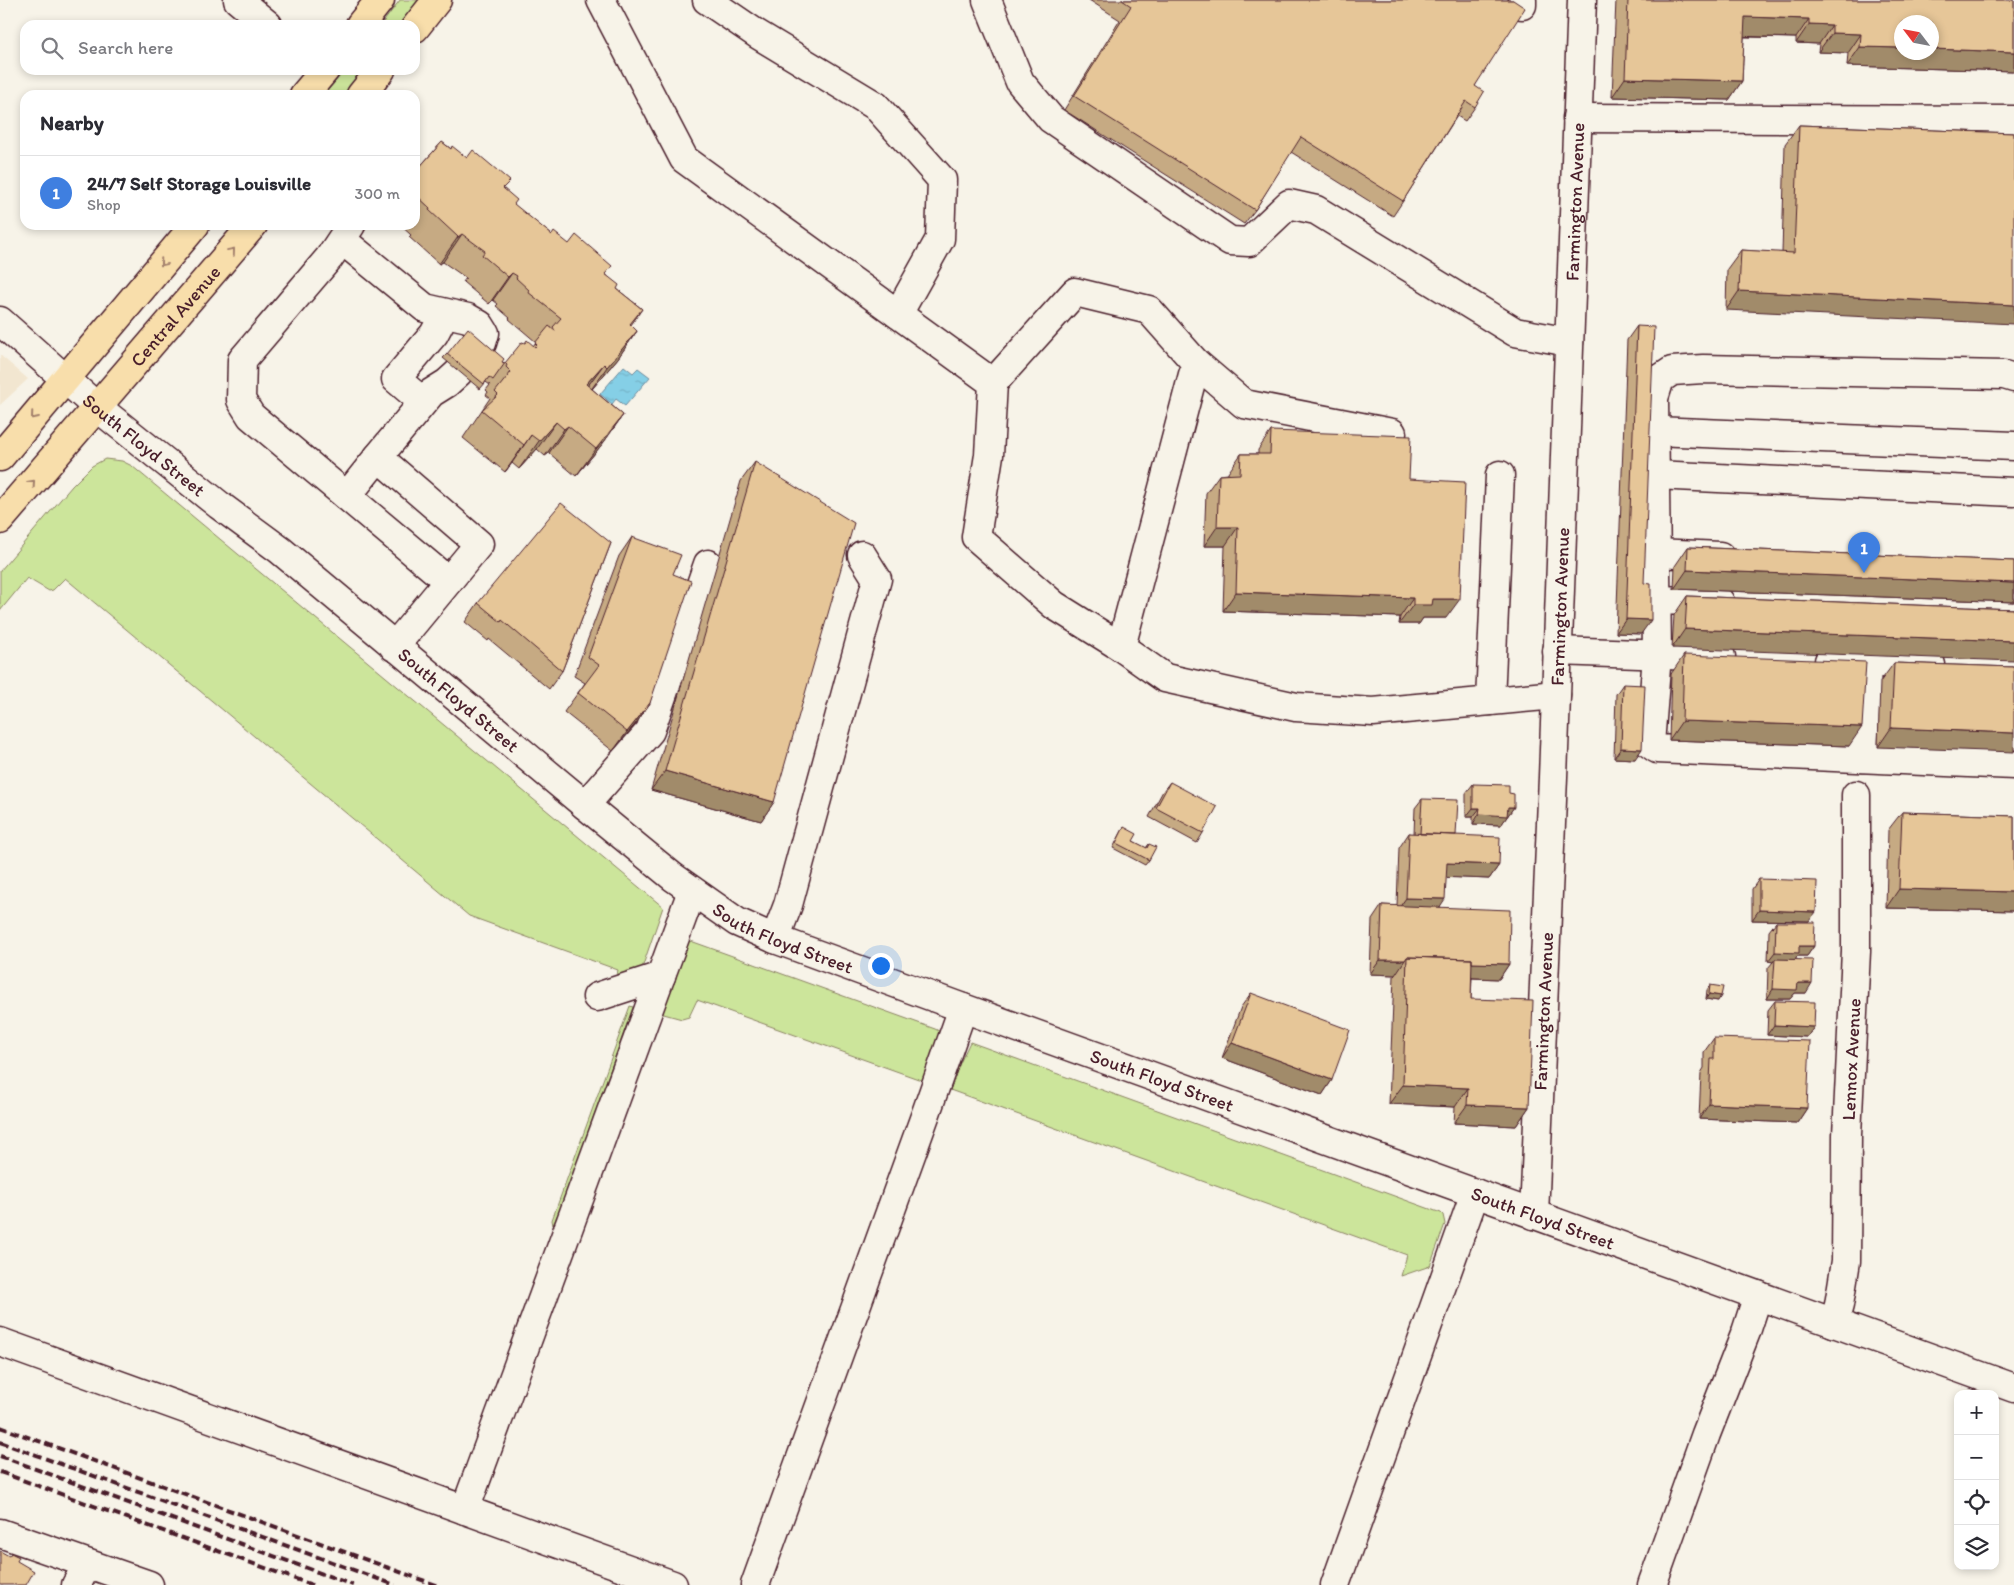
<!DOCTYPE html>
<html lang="en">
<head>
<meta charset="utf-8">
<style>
	:root { --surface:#fff; --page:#f2f2f3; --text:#2b2b33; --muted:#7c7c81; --line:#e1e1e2; --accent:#ea580c }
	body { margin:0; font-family:Itim,sans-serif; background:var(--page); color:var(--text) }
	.controls { position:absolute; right:15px; bottom:15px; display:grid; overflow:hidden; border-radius:10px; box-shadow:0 2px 8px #0003 }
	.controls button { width:45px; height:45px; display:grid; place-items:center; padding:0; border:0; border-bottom:1px solid var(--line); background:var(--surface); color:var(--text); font:25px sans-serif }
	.compass { position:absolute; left:1894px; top:15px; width:45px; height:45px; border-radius:50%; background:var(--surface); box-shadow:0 2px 8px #0003; rotate:302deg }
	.you { position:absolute; left:880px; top:965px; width:18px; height:18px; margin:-12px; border:4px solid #fff; border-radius:50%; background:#1a73e8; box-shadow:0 0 0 8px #1a73e833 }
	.badge { display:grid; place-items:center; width:32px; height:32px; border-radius:50%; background:var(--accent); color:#fff; font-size:16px; font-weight:700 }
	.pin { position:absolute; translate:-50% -41px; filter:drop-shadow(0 1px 2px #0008) }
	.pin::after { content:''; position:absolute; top:26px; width:18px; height:15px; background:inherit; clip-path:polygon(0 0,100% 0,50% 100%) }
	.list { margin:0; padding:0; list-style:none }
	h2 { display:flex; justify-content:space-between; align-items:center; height:65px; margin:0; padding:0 20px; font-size:21px }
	h2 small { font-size:16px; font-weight:400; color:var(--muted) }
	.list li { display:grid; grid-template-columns:32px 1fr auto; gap:15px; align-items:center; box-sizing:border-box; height:75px; padding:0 20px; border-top:1px solid var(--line) }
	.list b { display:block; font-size:19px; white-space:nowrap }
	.list p { margin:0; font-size:16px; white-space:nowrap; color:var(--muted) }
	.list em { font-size:16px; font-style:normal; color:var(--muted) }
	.icon { flex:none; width:28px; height:28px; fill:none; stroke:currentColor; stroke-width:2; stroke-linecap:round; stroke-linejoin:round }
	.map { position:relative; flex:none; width:2014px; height:1585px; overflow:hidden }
	.search { position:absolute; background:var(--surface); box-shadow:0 2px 8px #0003; left:20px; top:20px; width:400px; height:55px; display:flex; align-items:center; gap:12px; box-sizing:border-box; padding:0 18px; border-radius:15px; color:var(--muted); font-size:19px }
	.panel { position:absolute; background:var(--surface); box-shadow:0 2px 8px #0003; left:20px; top:90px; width:400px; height:140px; border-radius:15px }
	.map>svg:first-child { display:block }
</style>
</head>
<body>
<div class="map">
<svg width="2014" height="1585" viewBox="0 0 2014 1585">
	<defs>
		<pattern id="water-ripples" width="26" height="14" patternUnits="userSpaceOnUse" patternTransform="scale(1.25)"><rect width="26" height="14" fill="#85cfe6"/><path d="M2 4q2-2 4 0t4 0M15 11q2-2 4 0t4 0" fill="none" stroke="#74b1c5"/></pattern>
	</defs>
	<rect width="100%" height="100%" fill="#f7f3e8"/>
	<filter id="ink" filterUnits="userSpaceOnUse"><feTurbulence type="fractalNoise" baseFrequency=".02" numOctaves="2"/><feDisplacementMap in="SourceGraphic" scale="10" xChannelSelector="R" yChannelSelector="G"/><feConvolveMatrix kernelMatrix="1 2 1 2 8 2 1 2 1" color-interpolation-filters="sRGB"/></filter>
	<g filter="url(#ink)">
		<path fill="#f2e6d0" d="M 0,355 L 28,379 L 0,405 Z"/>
		<path fill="#cce59b" stroke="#8b8263" d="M 400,0 L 420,0 L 400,25 L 381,25 Z
			M 345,70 L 364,70 L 344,95 L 324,95 Z
			M 105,459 L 122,461 L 132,466 L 663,907 L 640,974 L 616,978 L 618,970 L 469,916 L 65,578 L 53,590 L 49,591 L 27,578 L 0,611 L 0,571 L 72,486 L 92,466 Z
			M 688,940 L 935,1029 L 939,1031 L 939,1036 L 924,1081 L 697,1000 L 689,1017 L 682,1019 L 660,1013 Z
			M 630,1006 L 633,1007 L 561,1207 L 553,1225 L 552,1220 Z
			M 970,1042 L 1441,1213 L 1443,1215 L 1445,1224 L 1430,1266 L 1401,1276 L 1407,1255 L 950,1090 L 959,1065 Z"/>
		<path fill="url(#water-ripples)" stroke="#6d899b" d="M 624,366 L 633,373 L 638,368 L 650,377 L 625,406 L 616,399 L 612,404 L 600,394 Z"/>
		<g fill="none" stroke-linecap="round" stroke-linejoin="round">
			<g stroke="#4a1f2b" stroke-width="31">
				<g id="minor">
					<path d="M 238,0 L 268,25"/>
					<path d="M 601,0 L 684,159 L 993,383 L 989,455 L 976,537 L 1054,605 L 1121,647"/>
					<path d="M 707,0 L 757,34 L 876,106 L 942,180 L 940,239 L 898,314"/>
					<path d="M 987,0 L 1020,82 L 1051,119 L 1230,241 L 1249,242 L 1289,204 L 1316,210 L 1515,332 L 1569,342"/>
					<path d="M 1522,5 L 1522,0"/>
					<path d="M 1577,118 L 2014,120"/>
					<path d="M 351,225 L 329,258 L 242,360 L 241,400 L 251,416 L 448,581"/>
					<path d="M 342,240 L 425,308 L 468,318 L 480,325 L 485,333 L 482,343 L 458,373 L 447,383 L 431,393 L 378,457 L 479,544 L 394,647"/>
					<path id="s1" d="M 0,321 L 97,407 L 219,505 L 280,550 L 585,805 L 673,877 L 737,922 L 775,939 L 963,1008 L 2014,1388"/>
					<path d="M 1196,363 L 1121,647 L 1165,678 L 1296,707 L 1373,712 L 1556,695"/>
					<path d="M 2014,378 L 2004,375 L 1703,369 L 1672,371 L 1660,379 L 1654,398 L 1657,655 L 1650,744 L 1657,749 L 2014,765"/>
					<path d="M 993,383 L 1075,292 L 1149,310 L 1196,363 L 1244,404 L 1392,433"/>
					<path d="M 423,402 L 396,379 L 434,334 L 445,313"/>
					<path d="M 1655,431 L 2014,446"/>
					<path d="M 1655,475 L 2014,492"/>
					<path d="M 347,496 L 378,457"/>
					<path d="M 1656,553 L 1720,556"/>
					<path d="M 1657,600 L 1720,602"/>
					<path d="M 1557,651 L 1721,657"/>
					<path d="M 1829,661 L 1931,665"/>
					<path d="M 1490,701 L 1500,475"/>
					<path d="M 1863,758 L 1867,663"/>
					<path d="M 585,805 L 650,731 L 708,564"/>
					<path d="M 775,939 L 788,905 L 877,579 L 862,555"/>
					<path d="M 597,997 L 661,976"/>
					<path id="s2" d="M 1534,1215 L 1553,777 L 1582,0"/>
					<path id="s3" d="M 1834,1323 L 1839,1305 L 1846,1261 L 1847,1135 L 1856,951 L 1856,795"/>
					<path d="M 0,1342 L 673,1585"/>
					<path d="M 465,1510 L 692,891"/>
					<path d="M 0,1533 L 149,1585"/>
					<path d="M 76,1585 L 88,1564"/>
					<path d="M 755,1585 L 925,1116 L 963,1008"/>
					<path d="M 1335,1585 L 1475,1193"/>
					<path d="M 1652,1585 L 1706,1434 L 1746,1332 L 1758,1295"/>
				</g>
			</g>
			<g stroke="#4a1f2b" stroke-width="31">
				<g id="major">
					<path d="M 360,25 L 380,0"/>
					<path d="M 415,28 L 437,0"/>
					<path d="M 304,95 L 325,70"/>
					<path d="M 361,95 L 381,70"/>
					<path d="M 0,457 L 195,225"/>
					<path id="s4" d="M 0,520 L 253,225"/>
				</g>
			</g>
			<use href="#minor" stroke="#f7f3e8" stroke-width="28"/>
			<use href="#major" stroke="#f8deab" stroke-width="28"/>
			<path stroke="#4a1f2b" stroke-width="4" stroke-dasharray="8 4" stroke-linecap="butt" d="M 0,1427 L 436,1585
				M 0,1442 L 395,1585
				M 0,1456 L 353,1585
				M 0,1472 L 312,1585"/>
		</g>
		<path fill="#c6aa83" stroke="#4a1f2b" d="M 1089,0 L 1513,0 L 1475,86 L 1475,107 L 1465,121 L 1457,116 L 1403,201 L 1393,216 L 1291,152 L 1255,210 L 1244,224 L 1064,110 L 1120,20 Z
			M 1616,0 L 2014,0 L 2014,71 L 1847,66 L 1848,53 L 1818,52 L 1819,44 L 1796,43 L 1796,38 L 1744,37 L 1742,81 L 1729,100 L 1612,97 Z
			M 1799,125 L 2014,133 L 1726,310 L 1727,269 L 1741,250 L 1782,253 L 1785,144 Z
			M 442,142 L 504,189 L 514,205 L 552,235 L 606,274 L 617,289 L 642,309 L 631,325 L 637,331 L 618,358 L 592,389 L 623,415 L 604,442 L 576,476 L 549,453 L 545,456 L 537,449 L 519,469 L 512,463 L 505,472 L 463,438 L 490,398 L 486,395 L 488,392 L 486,390 L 490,385 L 486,382 L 480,389 L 443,358 L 447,354 L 502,362 L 505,363 L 533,346 L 536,342 L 509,319 L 510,318 L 496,306 L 498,304 L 493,300 L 489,304 L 463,282 L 466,278 L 443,262 L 439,264 L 409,237 L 411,235 L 400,225 L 415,225 L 415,172 Z
			M 1637,326 L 1641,634 L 1616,633 L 1627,340 Z
			M 1271,431 L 1409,479 L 1446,618 L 1423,618 L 1419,624 L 1399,624 L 1400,617 L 1223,611 L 1225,546 L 1204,546 L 1206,493 L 1219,475 L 1228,474 L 1228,473 L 1241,454 L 1258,454 L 1258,450 Z
			M 755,462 L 774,802 L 761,821 L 651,790 L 741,481 Z
			M 632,537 L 673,574 L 650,703 L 637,722 L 613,751 L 564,712 L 585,683 L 574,676 L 619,556 Z
			M 611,543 L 562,671 L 549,689 L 489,639 L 488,641 L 465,622 L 478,603 Z
			M 1688,547 L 2014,561 L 2014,602 L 1674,589 L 1675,566 Z
			M 1687,596 L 2014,609 L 1672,648 L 1674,615 Z
			M 1684,655 L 1849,746 L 1669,740 L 1671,674 Z
			M 1894,663 L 2014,667 L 1878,747 L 1880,682 Z
			M 1623,684 L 1635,759 L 1614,758 L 1616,694 Z
			M 1170,782 L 1203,833 L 1197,843 L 1149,817 L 1163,791 Z
			M 1473,784 L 1514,807 L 1501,825 L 1473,824 L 1473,817 L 1466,817 L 1466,793 Z
			M 1422,799 L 1456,835 L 1499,865 L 1489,879 L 1446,877 L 1440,907 L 1509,964 L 1499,979 L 1472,978 L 1471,999 L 1529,1107 L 1516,1126 L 1454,1123 L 1455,1107 L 1389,1104 L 1394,976 L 1395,975 L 1370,974 L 1372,920 L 1382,905 L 1397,906 L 1399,848 L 1409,833 L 1414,834 L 1415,808 Z
			M 1902,812 L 2014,816 L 2014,911 L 1886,908 L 1888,830 Z
			M 1124,827 L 1133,841 L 1146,848 L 1149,844 L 1149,860 L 1145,865 L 1113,848 Z
			M 1759,879 L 1809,921 L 1752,920 L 1752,889 Z
			M 1776,922 L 1814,946 L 1807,956 L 1797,956 L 1794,960 L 1806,993 L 1795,993 L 1790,999 L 1767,999 L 1768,968 L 1773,962 L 1768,961 L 1769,931 Z
			M 1710,985 L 1718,1001 L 1706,999 L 1707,990 Z
			M 1251,993 L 1332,1080 L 1322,1095 L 1222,1058 L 1241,1007 Z
			M 1775,1001 L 1814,1027 L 1807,1037 L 1767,1035 L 1768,1010 Z
			M 1714,1038 L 1807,1108 L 1797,1123 L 1699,1119 L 1701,1073 L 1704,1068 L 1704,1052 Z"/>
		<path fill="#a18b6a" stroke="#4a1f2b" d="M 1745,17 L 1809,19 L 1796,38 L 1732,36 Z
			M 1809,24 L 1832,25 L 1819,44 L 1796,43 Z
			M 1832,33 L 1861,34 L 1848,53 L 1818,52 Z
			M 1860,47 L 1902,48 L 1902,52 L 1932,52 L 1932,49 L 2014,52 L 2014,71 L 1847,66 Z
			M 1625,78 L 1742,81 L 1729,100 L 1612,97 Z
			M 462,234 L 443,262 L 439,264 L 458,237 Z
			M 512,273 L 493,300 L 489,304 L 508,277 Z
			M 1739,291 L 2014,305 L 2014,324 L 1726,310 Z
			M 637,331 L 618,358 L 588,394 L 607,367 Z
			M 604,364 L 584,391 L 586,384 Z
			M 623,415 L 604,442 L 576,476 L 596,449 Z
			M 556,422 L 537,449 L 519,469 L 539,441 Z
			M 568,426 L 549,453 L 545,456 L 564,429 Z
			M 531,435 L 512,463 L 505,472 L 524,445 Z
			M 1217,527 L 1238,527 L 1225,546 L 1204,546 Z
			M 1687,570 L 2014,583 L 2014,602 L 1674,589 Z
			M 1236,592 L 1413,598 L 1400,617 L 1223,611 Z
			M 1433,599 L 1460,599 L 1446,618 L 1423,618 L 1419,624 L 1399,624 L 1413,605 Z
			M 1626,619 L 1651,620 L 1641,634 L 1616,633 Z
			M 1685,629 L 2014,641 L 2014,661 L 1672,648 Z
			M 650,703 L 637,722 L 613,751 L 627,732 Z
			M 1682,721 L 1862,727 L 1849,746 L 1669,740 Z
			M 1891,728 L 2014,733 L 2014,752 L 1878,747 Z
			M 1621,748 L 1642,749 L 1635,759 L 1614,758 Z
			M 665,771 L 774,802 L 761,821 L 651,790 Z
			M 1508,807 L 1514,807 L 1501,825 L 1473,824 L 1479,814 Z
			M 1473,808 L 1480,808 L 1473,817 L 1466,817 Z
			M 1447,863 L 1499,865 L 1489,879 L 1437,877 Z
			M 1899,889 L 2014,892 L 2014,911 L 1886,908 Z
			M 1406,898 L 1445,899 L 1435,914 L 1396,912 Z
			M 1759,910 L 1816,912 L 1809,921 L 1752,920 Z
			M 1799,946 L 1814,946 L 1807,956 L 1797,956 L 1793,962 L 1775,959 L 1773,962 L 1768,961 L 1775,952 Z
			M 1380,960 L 1405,960 L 1395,975 L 1370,974 Z
			M 1407,961 L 1509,964 L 1499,979 L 1407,975 Z
			M 1798,983 L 1812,983 L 1806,993 L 1795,993 L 1790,999 L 1767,999 L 1773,989 Z
			M 1709,994 L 1721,996 L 1718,1001 L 1706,999 Z
			M 1774,1025 L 1814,1027 L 1807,1037 L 1767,1035 Z
			M 1232,1043 L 1332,1080 L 1322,1095 L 1222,1058 Z
			M 1403,1085 L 1468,1088 L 1455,1107 L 1389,1104 Z
			M 1709,1104 L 1807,1108 L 1797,1123 L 1699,1119 Z
			M 1467,1105 L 1529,1107 L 1516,1126 L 1454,1123 Z"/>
		<path fill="#e6c698" stroke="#4a1f2b" d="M 1122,0 L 1513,0 L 1525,8 L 1475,86 L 1484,92 L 1475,107 L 1466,101 L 1403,201 L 1301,137 L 1255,210 L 1074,96 L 1131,6 Z
			M 1628,0 L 2014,0 L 2014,52 L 1932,49 L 1932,22 L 1902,22 L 1902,48 L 1860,47 L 1861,34 L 1832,33 L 1832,25 L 1809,24 L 1809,19 L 1745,17 L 1742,81 L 1625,78 Z
			M 1799,125 L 2014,133 L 2014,305 L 1739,291 L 1741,250 L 1794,253 Z
			M 442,142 L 451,149 L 452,146 L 467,158 L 473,150 L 510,181 L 503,188 L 517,200 L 514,204 L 552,235 L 554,232 L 569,244 L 576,235 L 612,266 L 605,274 L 619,285 L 617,289 L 642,309 L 630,324 L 637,331 L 607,367 L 604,364 L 586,384 L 623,415 L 596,449 L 568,426 L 564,429 L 556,422 L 539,441 L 531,435 L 524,445 L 482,410 L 498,395 L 495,392 L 511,372 L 506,367 L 507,365 L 505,363 L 522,342 L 525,343 L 527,340 L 535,347 L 537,345 L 535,343 L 549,326 L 555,331 L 553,327 L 561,318 L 528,292 L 529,290 L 516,278 L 517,276 L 512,273 L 508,277 L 482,255 L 485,251 L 462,234 L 458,237 L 429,210 L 430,208 L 415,194 L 415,175 L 417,172 L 416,171 Z
			M 1637,326 L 1654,327 L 1644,583 L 1651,584 L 1651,620 L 1626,619 Z
			M 468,328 L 504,359 L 502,362 L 505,363 L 493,380 L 489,377 L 484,384 L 447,354 Z
			M 1271,431 L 1411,436 L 1409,479 L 1465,482 L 1460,599 L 1433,599 L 1432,605 L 1413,605 L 1413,598 L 1236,592 L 1238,527 L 1217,527 L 1219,475 L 1240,474 L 1241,454 L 1270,454 Z
			M 755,462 L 854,523 L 774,802 L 665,771 Z
			M 561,503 L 611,543 L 562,671 L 502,620 L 501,622 L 478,603 Z
			M 632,537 L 681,555 L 673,574 L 691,581 L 650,703 L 627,732 L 578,693 L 599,665 L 588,657 Z
			M 1688,547 L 2014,561 L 2014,583 L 1687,570 Z
			M 1687,596 L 2014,609 L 2014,641 L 1685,629 Z
			M 1684,655 L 1866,662 L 1862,727 L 1682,721 Z
			M 1894,663 L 2014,667 L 2014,733 L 1891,728 Z
			M 1623,684 L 1645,685 L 1642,749 L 1621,748 Z
			M 1170,782 L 1217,807 L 1203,833 L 1156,808 Z
			M 1473,784 L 1509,785 L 1509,793 L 1514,794 L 1514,807 L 1508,807 L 1507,816 L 1479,814 L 1480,808 L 1473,808 Z
			M 1422,799 L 1458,800 L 1456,835 L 1420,834 Z
			M 1902,812 L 2014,816 L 2014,892 L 1899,889 Z
			M 1124,827 L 1137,834 L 1133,841 L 1147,848 L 1149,844 L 1156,847 L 1149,860 L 1116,843 Z
			M 1409,833 L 1500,837 L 1499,865 L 1447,863 L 1445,899 L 1406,898 Z
			M 1759,879 L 1817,881 L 1816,912 L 1759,910 Z
			M 1382,905 L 1510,910 L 1509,964 L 1472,963 L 1472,959 L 1407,957 L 1405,960 L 1380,960 Z
			M 1776,922 L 1815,922 L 1814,946 L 1799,946 L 1799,953 L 1775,952 Z
			M 1407,957 L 1472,959 L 1471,999 L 1533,1001 L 1529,1107 L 1467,1105 L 1468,1088 L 1403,1085 Z
			M 1775,959 L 1813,960 L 1812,983 L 1798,983 L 1797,990 L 1773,989 Z
			M 1710,985 L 1723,987 L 1721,996 L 1709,994 Z
			M 1251,993 L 1350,1030 L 1332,1080 L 1232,1043 Z
			M 1775,1001 L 1815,1002 L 1814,1027 L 1774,1025 Z
			M 1714,1038 L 1810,1041 L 1807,1108 L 1709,1104 L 1711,1059 L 1714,1059 Z
			M 0,1551 L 9,1556 L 11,1553 L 19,1557 L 17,1561 L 34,1571 L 26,1585 L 1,1585 L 0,1584 Z"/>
		<defs><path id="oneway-chevron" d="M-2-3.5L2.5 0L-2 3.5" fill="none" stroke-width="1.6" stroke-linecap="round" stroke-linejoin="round" transform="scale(1.25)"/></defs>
		<g stroke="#a17e6b">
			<use href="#oneway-chevron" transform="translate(232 251) rotate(-50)"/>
			<use href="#oneway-chevron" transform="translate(163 263) rotate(130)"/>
			<use href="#oneway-chevron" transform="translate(34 416) rotate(130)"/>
			<use href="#oneway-chevron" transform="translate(32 483) rotate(-49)"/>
		</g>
	</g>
	<g text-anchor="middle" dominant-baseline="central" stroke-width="5" stroke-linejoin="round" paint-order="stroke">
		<g font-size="19" fill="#4a1f2b" stroke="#f7f3e8">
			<text stroke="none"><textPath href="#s2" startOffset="1014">Farmington Avenue</textPath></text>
			<text stroke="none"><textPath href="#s4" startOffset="269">Central Avenue</textPath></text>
			<text stroke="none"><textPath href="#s1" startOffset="190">South Floyd Street</textPath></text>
			<text stroke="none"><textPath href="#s2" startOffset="609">Farmington Avenue</textPath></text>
			<text stroke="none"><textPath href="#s1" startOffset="595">South Floyd Street</textPath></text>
			<text stroke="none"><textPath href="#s1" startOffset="1000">South Floyd Street</textPath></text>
			<text stroke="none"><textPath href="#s2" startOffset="204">Farmington Avenue</textPath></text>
			<text stroke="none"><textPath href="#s3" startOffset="265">Lennox Avenue</textPath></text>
			<text stroke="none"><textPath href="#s1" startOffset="1405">South Floyd Street</textPath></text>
			<text stroke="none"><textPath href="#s1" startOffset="1810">South Floyd Street</textPath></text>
		</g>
	</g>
</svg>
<div class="controls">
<button>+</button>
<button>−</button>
<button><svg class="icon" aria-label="locate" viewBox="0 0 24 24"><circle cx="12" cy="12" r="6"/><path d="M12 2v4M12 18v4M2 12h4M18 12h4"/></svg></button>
<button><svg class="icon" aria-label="layers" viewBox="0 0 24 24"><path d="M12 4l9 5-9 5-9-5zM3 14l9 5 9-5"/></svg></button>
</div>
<svg class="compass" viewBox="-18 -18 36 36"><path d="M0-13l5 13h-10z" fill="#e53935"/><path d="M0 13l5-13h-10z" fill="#7c7c81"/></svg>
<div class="you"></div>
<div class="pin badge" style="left:1864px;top:573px;background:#3f7fe0">1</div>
<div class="search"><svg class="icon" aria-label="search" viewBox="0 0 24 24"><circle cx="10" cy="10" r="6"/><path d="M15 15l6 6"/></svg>Search here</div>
<section class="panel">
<h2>Nearby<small></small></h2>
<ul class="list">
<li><span class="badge" style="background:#3f7fe0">1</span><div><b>24/7 Self Storage Louisville</b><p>Shop</p></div><em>300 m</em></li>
</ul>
</section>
</div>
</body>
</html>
